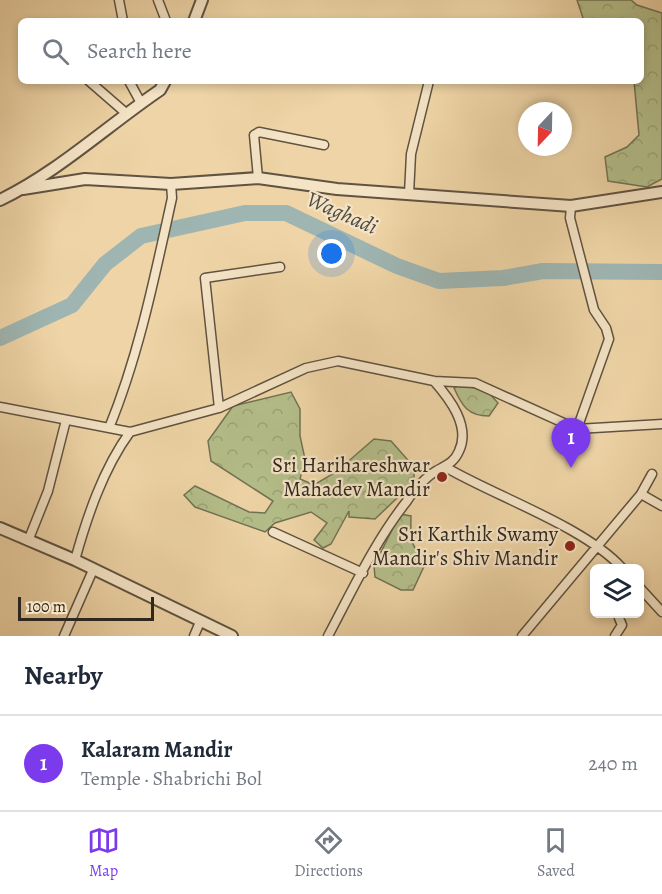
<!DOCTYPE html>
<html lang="en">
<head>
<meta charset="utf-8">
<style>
	:root { --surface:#fff; --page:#f2f2f3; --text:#1f2937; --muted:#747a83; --line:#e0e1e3; --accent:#7c3aed }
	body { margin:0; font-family:Alegreya,serif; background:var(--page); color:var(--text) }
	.controls { position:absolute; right:18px; bottom:18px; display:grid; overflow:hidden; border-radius:9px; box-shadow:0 3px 9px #0003 }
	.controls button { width:54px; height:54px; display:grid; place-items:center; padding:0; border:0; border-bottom:2px solid var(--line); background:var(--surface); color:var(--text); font:30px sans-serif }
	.compass { position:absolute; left:518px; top:102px; width:54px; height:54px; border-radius:50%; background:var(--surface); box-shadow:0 3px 9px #0003; rotate:202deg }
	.scale { position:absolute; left:18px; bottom:15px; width:136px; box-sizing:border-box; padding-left:6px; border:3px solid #30281f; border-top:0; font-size:16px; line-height:21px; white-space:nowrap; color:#30281f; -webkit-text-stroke:4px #f4e3c5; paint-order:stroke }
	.you { position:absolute; left:332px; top:254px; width:21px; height:21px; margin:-15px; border:4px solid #fff; border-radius:50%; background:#1a73e8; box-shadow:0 0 0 9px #1a73e833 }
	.badge { display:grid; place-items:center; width:39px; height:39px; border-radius:50%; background:var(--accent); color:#fff; font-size:20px; font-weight:700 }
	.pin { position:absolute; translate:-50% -50px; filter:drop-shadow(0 2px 3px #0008) }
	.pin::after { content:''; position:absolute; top:32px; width:21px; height:18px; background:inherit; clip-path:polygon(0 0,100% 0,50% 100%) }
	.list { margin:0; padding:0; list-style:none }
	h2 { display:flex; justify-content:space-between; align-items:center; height:78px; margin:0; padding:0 24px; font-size:26px }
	h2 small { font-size:20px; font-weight:400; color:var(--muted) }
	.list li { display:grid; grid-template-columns:39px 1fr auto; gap:18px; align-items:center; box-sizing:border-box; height:96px; padding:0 24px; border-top:2px solid var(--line) }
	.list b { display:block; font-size:22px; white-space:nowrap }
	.list p { margin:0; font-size:20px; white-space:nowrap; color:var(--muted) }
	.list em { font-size:20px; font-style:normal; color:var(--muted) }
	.icon { flex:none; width:33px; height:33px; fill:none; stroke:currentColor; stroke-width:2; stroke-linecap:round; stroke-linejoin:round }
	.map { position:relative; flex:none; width:662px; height:636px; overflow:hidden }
	.search { position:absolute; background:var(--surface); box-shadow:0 3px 9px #0003; left:18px; right:18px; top:18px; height:66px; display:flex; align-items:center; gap:15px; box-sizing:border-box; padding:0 21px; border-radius:9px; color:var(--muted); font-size:22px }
	.sheet { height:174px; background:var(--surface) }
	nav { display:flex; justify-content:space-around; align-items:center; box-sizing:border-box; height:84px; border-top:2px solid var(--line); background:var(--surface); font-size:16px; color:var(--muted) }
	nav a { display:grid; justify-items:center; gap:3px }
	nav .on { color:var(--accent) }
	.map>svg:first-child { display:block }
</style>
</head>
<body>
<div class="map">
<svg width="662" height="636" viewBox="0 0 662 636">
	<defs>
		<pattern id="forest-crowns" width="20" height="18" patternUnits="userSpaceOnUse" patternTransform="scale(1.5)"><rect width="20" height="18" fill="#b4be8a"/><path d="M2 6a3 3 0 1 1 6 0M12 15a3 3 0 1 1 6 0" fill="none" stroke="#9ba377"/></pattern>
	</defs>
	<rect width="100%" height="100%" fill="#eed4a6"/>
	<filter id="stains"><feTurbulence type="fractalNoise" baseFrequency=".00333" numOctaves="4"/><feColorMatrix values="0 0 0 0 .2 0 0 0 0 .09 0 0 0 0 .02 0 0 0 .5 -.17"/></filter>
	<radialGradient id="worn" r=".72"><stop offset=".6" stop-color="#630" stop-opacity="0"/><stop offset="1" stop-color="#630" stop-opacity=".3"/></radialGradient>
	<path fill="url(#forest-crowns)" stroke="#727354" stroke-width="1.5" d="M 577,0 L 631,0 L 637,5 L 662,13 L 662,179 L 647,187 L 608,181 L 605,157 L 627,147 L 639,135 L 634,81 L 641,81 L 641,21 L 584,21 Z
		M 461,384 L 488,392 L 498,403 L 489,416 C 468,416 462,406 454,388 Z
		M 291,392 L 300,409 L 300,436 L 305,459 L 300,479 L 314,485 L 336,472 L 374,439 L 391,441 L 414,467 L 414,482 L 375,519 L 349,517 L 349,511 L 331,544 L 323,548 L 314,540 L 327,523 L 311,512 L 275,523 L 265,532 L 195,507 L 184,495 L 195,486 L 249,512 L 265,513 L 273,501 L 211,461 L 208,441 L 233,406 Z
		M 400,514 L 411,516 C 411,537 408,546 427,560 L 413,590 L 401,590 L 375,577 L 374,566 Z"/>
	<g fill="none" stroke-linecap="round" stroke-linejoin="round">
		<path stroke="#9eb5b2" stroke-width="16" d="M 0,338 L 72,305 L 105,264 L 141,236 L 245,213 L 286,213 L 397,266 L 439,281 L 503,278 L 543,271 L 662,272"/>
		<g stroke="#605341" stroke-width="11">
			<path id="minor" d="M 119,0 L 123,21
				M 158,0 L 166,21
				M 89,81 L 127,114
				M 129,81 L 141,103
				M 258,178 L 254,135 L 259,132 L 324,145
				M 409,194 L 411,154 L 429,81
				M 571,206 L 570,218 L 594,310 L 606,328 L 609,339 L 577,429
				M 0,407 L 130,432 L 219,408 L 306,368 L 338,361 L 434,381 L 475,383 L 577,429 L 662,424
				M 219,408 L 205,278 L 280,267
				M 109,428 C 139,355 155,275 172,198 L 171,184
				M 447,468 C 497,497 585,527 622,568
				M 641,494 L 662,506
				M 273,532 L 363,573
				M 28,541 L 48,491 L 66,420
				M 75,560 C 87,517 103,469 130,432
				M 640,588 L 662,612
				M 64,636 L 93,570
				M 194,636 L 200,622
				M 328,636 C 352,591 375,541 407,501 C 413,491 426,477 436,471 C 446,465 454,463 459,451 C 471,426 449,398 434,381
				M 522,636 L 641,494 L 652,474
				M 615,636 L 622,625 L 619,618 L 621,614"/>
		</g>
		<g stroke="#605341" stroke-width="14">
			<path id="tertiary" d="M 194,21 L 202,0
				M 23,189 L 85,179 L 171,184 L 258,178 L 337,189 L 571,206 L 662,192
				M 0,200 C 58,172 107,126 160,90 L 165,81
				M 0,528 L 75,560 L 232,636"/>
		</g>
		<use href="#minor" stroke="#f4e3c5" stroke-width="8"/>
		<use href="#tertiary" stroke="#f4e3c5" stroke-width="10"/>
	</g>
	<g fill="#8f2418" stroke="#f4e3c5" stroke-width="2">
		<circle cx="442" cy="477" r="6"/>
		<circle cx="570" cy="546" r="6"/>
	</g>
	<g text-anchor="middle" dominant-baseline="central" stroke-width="4.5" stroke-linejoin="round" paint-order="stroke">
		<g font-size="21" fill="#30281f" stroke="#f4e3c5" text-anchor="end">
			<text x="430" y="465">Sri Harihareshwar<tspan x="430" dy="24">Mahadev Mandir</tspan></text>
			<text x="558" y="534">Sri Karthik Swamy<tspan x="558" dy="24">Mandir's Shiv Mandir</tspan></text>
		</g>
		<g font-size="22" font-style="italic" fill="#4c4b44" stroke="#f4e3c5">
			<text transform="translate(342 213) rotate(24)">Waghadi</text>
		</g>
	</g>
	<rect width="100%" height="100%" filter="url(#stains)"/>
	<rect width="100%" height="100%" fill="url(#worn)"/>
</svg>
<div class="controls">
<button><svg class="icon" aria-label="layers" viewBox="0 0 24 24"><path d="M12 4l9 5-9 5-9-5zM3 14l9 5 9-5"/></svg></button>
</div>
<svg class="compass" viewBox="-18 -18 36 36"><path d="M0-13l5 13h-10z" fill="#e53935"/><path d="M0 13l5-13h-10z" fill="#747a83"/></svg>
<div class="scale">100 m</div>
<div class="you"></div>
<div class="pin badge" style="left:571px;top:468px">1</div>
<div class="search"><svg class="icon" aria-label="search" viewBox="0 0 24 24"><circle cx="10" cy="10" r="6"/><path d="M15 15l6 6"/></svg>Search here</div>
</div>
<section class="sheet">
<h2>Nearby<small></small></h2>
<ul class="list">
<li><span class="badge">1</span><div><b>Kalaram Mandir</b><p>Temple · Shabrichi Bol</p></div><em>240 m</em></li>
</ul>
</section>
<nav>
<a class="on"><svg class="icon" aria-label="map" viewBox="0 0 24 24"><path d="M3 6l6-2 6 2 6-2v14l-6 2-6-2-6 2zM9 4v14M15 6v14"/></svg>Map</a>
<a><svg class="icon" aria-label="directions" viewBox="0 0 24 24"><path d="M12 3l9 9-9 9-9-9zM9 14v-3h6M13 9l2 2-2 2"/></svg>Directions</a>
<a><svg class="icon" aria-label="saved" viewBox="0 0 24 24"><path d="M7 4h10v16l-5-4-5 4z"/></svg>Saved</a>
</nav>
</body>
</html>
